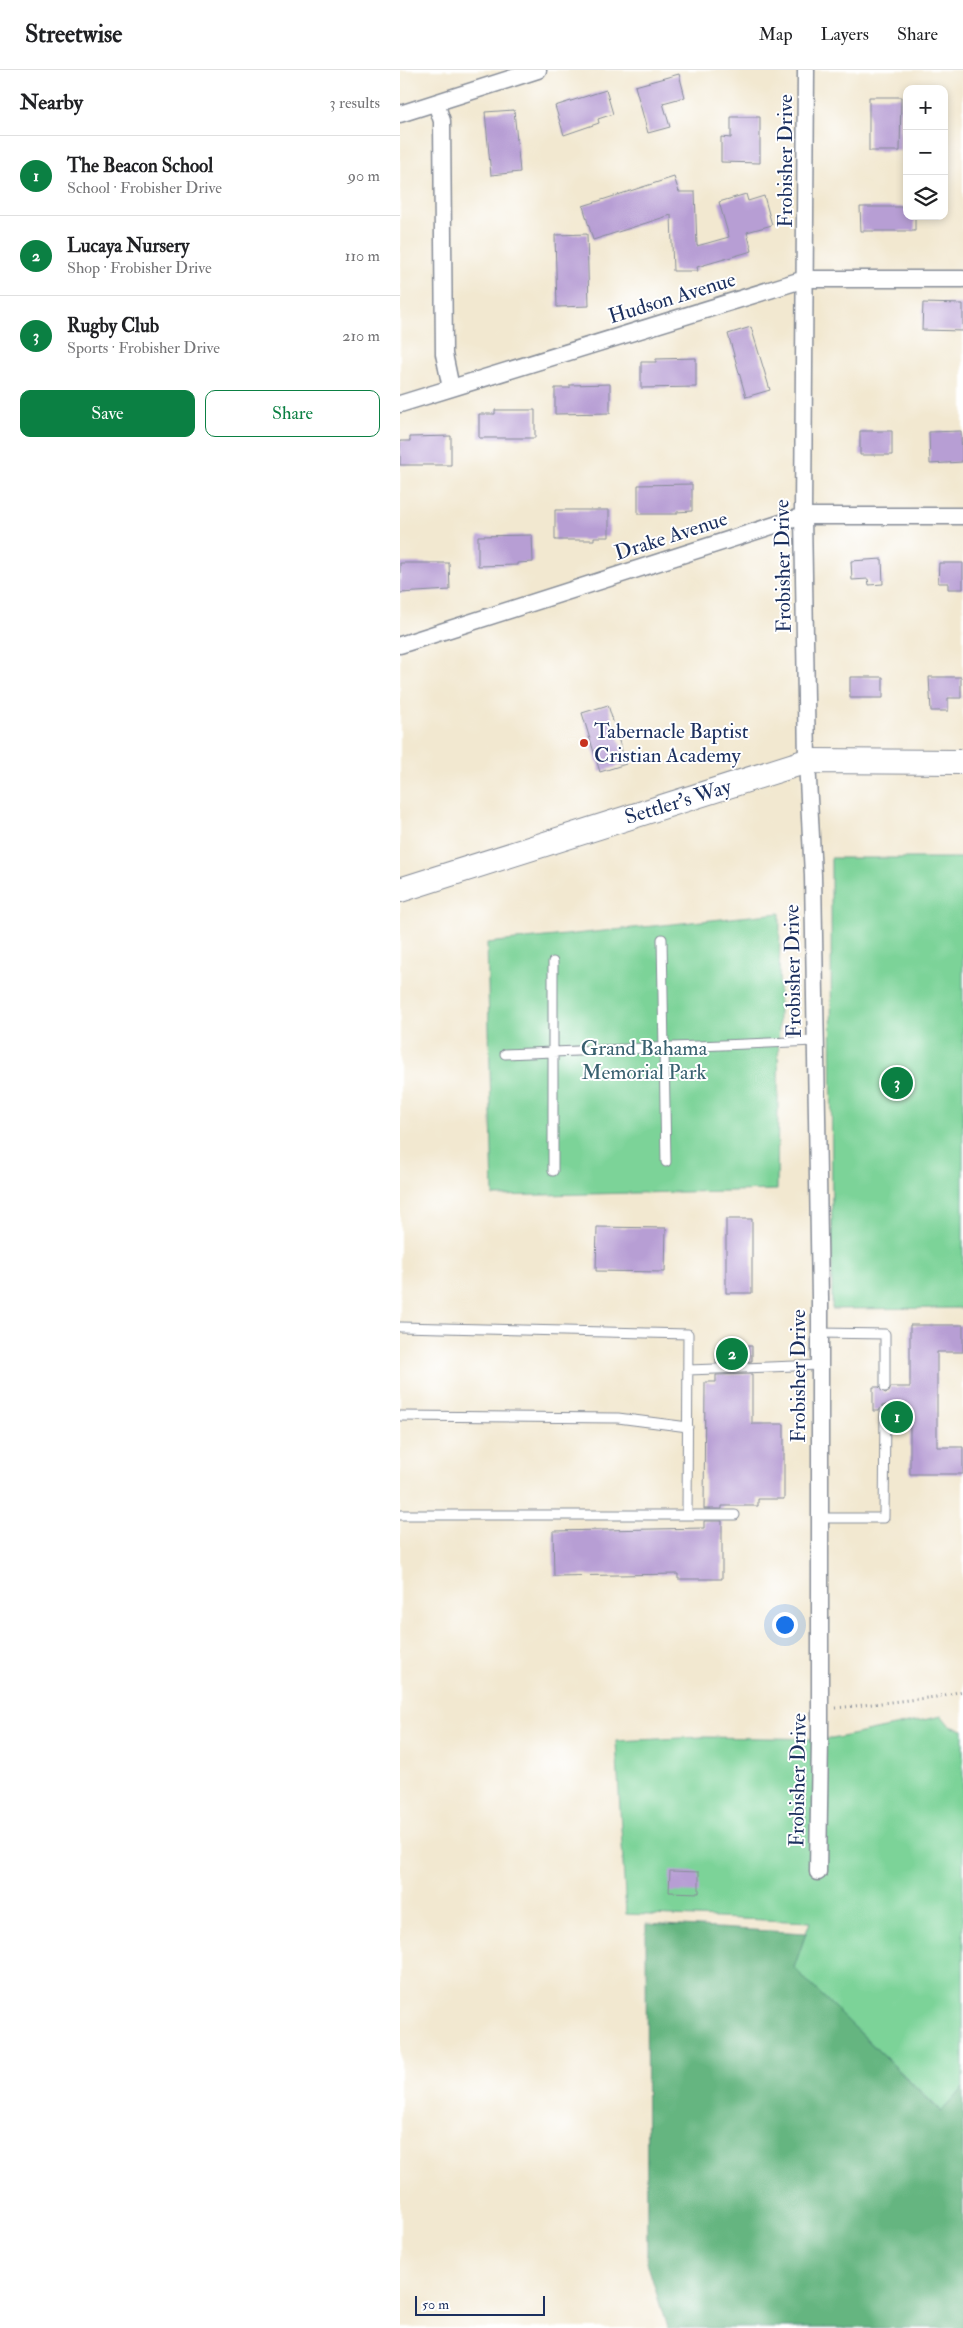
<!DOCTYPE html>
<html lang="en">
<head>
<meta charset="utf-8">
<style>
	:root { --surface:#fff; --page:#f6f6f6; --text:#202124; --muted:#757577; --line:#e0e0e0; --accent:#0b8043 }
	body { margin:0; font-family:"IM FELL Double Pica",serif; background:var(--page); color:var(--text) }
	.controls { position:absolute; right:15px; top:15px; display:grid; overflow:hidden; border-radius:10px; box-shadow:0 2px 8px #0003 }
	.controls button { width:45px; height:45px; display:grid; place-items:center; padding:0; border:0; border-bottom:1px solid var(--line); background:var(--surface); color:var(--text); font:25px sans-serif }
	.scale { position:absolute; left:15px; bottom:12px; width:130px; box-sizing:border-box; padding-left:5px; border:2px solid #1b2f5e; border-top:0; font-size:14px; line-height:18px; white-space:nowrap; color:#1b2f5e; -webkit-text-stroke:4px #fff; paint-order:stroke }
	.you { position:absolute; left:384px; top:1554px; width:18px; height:18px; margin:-12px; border:4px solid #fff; border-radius:50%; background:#1a73e8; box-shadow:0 0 0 8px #1a73e833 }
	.badge { display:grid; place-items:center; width:32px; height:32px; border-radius:50%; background:var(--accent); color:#fff; font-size:16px; font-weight:700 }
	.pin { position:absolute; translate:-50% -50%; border:2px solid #fff; box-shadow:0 1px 5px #0006 }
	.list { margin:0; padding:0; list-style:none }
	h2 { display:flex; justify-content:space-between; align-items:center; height:65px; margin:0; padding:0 20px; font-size:21px }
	h2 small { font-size:16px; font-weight:400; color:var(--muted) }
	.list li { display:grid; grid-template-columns:32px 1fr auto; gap:15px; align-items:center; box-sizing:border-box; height:80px; padding:0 20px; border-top:1px solid var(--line) }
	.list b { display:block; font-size:19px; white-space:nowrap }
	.list p { margin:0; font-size:16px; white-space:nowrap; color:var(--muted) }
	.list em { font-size:16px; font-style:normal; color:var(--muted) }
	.actions { display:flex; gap:10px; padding:15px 20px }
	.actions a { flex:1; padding:11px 0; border:1px solid var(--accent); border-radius:10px; text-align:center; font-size:18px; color:var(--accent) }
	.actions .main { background:var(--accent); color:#fff }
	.icon { flex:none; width:28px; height:28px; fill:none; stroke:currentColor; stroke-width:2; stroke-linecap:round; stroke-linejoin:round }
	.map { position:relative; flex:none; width:563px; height:2258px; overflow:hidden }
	header { display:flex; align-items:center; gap:30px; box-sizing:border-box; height:70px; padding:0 25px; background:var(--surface); border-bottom:1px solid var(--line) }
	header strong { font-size:24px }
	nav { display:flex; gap:28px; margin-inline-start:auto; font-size:18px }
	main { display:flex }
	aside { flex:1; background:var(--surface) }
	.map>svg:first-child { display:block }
</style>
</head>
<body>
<header>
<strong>Streetwise</strong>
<nav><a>Map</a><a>Layers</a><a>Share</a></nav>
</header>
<main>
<aside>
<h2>Nearby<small>3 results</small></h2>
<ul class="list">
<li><span class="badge">1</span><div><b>The Beacon School</b><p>School · Frobisher Drive</p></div><em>90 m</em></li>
<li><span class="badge">2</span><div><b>Lucaya Nursery</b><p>Shop · Frobisher Drive</p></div><em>110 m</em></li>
<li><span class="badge">3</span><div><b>Rugby Club</b><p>Sports · Frobisher Drive</p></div><em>210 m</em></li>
</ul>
<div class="actions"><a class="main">Save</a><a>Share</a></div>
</aside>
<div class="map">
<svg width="563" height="2258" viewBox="0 0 563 2258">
	<rect width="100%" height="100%" fill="#fff"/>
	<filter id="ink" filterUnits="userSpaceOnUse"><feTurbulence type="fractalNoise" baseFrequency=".02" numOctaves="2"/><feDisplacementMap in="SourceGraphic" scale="10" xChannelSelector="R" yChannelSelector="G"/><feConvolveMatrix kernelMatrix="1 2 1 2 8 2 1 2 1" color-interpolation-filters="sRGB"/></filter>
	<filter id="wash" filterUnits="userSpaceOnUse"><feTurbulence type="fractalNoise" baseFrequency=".0096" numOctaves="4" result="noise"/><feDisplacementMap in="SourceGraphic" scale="20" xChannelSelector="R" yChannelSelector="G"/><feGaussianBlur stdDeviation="1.12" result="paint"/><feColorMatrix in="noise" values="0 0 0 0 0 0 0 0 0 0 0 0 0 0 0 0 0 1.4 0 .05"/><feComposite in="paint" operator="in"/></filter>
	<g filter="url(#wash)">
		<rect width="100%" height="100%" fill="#f2e8d0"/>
		<path fill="#7cd398" stroke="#4c817b" d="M 431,788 L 563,788 L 563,1238 L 432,1239 Z
			M 380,843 L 377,1120 L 93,1126 L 87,873 Z
			M 542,1646 L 550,1656 L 563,1660 L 563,2018 L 542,2042 L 393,1898 L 410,1852 L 226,1844 L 216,1671 L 302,1667 L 432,1669 Z"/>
		<path fill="#65b580" stroke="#40726f" d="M 246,1854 L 406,1863 L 394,1898 L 541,2042 L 563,2018 L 563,2258 L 267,2258 L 247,2192 Z"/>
		<g id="blocks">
			<path fill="#b79ed4" d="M 279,4 L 285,27 L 263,33 L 270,57 L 248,63 L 235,16 Z
				M 206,20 L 213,44 L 198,49 L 199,53 L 164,65 L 155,36 Z
				M 469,27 L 501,27 L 500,81 L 469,81 Z
				M 114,40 L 120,102 L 91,105 L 85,42 Z
				M 331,47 L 360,47 L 360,93 L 321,92 L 321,67 L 331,68 Z
				M 274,107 L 279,122 L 295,122 L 297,176 L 329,167 L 319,132 L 346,124 L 348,131 L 364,126 L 372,155 L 347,162 L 352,181 L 297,197 L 298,201 L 273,201 L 271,145 L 193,170 L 183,136 Z
				M 460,137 L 507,137 L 507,146 L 515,146 L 515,161 L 461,161 Z
				M 187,164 L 189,236 L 157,237 L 155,165 Z
				M 523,233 L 563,234 L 563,261 L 522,260 Z
				M 351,257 L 370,320 L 346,327 L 328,264 Z
				M 296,288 L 296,317 L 241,318 L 241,292 L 256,292 L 256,289 Z
				M 210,314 L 210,343 L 155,344 L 155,318 L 170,318 L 170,315 Z
				M 95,340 L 135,340 L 135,368 L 79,368 L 79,344 L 95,344 Z
				M 460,361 L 492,361 L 492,385 L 460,385 Z
				M 561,361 L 562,392 L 530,394 L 529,362 Z
				M 51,366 L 51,395 L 0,395 L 0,371 L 10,371 L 10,367 Z
				M 292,414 L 292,441 L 277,442 L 277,444 L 238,444 L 238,415 Z
				M 155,440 L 209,440 L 209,467 L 194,467 L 194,470 L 155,470 Z
				M 132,465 L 133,492 L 117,493 L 117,495 L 78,496 L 78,466 Z
				M 482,489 L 483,514 L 469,515 L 468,509 L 452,510 L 451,491 Z
				M 0,493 L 49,493 L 50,520 L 0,523 Z
				M 539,493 L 563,493 L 563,519 L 548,519 L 548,513 L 538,513 Z
				M 450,607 L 483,607 L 483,628 L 450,628 Z
				M 529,607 L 561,607 L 561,628 L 548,628 L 548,641 L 531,641 Z
				M 208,635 L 226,694 L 200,702 L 182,643 Z
				M 326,1149 L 352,1149 L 352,1223 L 326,1223 Z
				M 197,1157 L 266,1158 L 265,1202 L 196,1201 Z
				M 510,1255 L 563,1255 L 563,1282 L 537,1282 L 537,1377 L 563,1377 L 563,1404 L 510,1404 L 510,1341 L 491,1341 L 486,1335 L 482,1336 L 479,1341 L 473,1341 L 473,1317 L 479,1317 L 485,1323 L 489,1322 L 491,1317 L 510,1317 Z
				M 316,1276 L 352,1276 L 352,1291 L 316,1293 Z
				M 352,1304 L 352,1354 L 384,1354 L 384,1429 L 358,1429 L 358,1436 L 322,1436 L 322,1439 L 304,1439 L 305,1312 L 316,1312 L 316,1305 Z
				M 304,1451 L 322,1451 L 322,1509 L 278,1509 L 278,1504 L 154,1506 L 153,1461 L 304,1458 Z
				M 270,1801 L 299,1802 L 299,1823 L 269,1822 Z"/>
		</g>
	</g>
	<g filter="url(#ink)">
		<use href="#blocks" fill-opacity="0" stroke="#868c97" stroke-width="1"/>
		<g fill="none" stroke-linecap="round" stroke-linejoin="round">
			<g stroke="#868c97" stroke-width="11">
				<path id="service" d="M 262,869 L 266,1092
					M 153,892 L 153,1101
					M 105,984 L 415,971
					M 0,1257 L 288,1264 L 287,1445
					M 420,1263 L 485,1264 L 485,1317
					M 288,1300 L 420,1295
					M 0,1346 L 218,1348 L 288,1357
					M 0,1445 L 335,1445
					M 420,1448 L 484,1448 L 485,1341"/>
			</g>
			<g stroke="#868c97" stroke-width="19">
				<path id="minor" d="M 406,0 L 403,446 L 407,691 L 413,805 L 420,1228 L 420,1669 L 418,1802
					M 36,33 L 42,51 L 44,284 L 51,318
					M 0,44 L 138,0
					M 0,334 L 405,209 L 563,209
					M 0,575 L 403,446 L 563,446"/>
			</g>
			<g stroke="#868c97" stroke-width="26">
				<path id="secondary" d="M 0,820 L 407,691 L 563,692"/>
			</g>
			<path stroke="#868c97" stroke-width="3" stroke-dasharray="1 4" stroke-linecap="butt" d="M 436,1638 L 536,1627 L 563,1621"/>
			<use href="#service" stroke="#fff" stroke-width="9"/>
			<use href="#minor" stroke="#fff" stroke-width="16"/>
			<use href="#secondary" stroke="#fff" stroke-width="24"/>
		</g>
	</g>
	<circle fill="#c8321e" stroke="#fff" stroke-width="2" cx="184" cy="673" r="5"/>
	<g text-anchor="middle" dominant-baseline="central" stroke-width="4" stroke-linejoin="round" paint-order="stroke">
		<g font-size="21" fill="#1b2f5e" stroke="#fff">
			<text transform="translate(385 91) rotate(-90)">Frobisher Drive</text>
			<text transform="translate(272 228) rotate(-17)">Hudson Avenue</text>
			<text transform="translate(271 466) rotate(-18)">Drake Avenue</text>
			<text transform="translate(383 496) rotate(-91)">Frobisher Drive</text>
			<text transform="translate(278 732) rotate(-17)">Settler's Way</text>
			<text transform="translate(393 901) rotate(-91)">Frobisher Drive</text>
			<text transform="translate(398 1306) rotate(-90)">Frobisher Drive</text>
			<text transform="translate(398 1710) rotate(-89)">Frobisher Drive</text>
		</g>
		<g font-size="21" fill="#1b2f5e" stroke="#fff" text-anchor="start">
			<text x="194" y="661">Tabernacle Baptist<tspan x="194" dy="24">Cristian Academy</tspan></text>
		</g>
		<g font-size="21" fill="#38606f" stroke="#fff">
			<text x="244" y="978">Grand Bahama<tspan x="244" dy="24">Memorial Park</tspan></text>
		</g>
	</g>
</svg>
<div class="controls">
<button>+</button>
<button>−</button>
<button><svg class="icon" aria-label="layers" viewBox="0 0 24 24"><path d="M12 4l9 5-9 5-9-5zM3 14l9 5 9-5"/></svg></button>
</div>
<div class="scale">50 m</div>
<div class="you"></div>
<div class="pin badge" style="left:497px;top:1347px">1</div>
<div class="pin badge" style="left:332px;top:1284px">2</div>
<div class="pin badge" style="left:497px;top:1013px">3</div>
</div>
</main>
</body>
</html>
